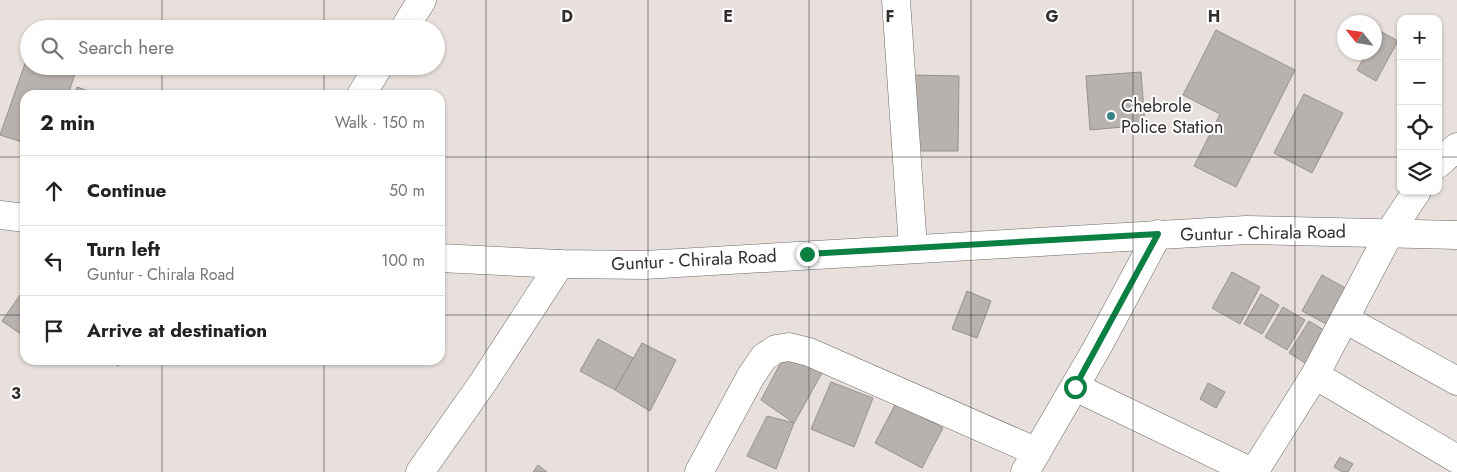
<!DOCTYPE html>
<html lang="en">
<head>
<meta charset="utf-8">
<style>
	:root { --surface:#fff; --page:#f2f2f2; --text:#222; --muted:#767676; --line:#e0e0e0 }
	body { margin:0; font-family:Jost,sans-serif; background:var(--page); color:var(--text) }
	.controls { position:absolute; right:15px; top:15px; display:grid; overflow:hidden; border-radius:10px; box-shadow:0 1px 4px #0004 }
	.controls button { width:45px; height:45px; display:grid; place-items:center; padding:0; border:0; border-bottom:1px solid var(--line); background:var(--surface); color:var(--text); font:25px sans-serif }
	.compass { position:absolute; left:1337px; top:15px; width:45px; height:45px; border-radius:50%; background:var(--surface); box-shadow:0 1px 4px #0004; rotate:300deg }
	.stop { position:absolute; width:15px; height:15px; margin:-11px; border:4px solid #0b8043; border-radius:50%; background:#fff }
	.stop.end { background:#0b8043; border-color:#fff; box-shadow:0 1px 5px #0008 }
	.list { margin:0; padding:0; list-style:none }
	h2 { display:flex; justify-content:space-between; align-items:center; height:65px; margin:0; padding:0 20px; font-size:21px }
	h2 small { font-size:16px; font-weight:400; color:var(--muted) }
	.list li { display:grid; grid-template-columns:32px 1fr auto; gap:15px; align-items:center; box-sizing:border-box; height:70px; padding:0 20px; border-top:1px solid var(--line) }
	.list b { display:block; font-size:19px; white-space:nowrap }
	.list p { margin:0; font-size:16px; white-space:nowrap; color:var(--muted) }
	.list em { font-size:16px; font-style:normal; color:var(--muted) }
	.icon { flex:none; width:28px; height:28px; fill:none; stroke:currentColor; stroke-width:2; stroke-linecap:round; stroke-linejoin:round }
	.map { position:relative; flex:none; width:1457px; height:472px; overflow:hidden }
	.search { position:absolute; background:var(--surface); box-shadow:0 1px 4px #0004; left:20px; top:20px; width:425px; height:55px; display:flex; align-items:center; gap:12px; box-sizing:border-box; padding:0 18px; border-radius:28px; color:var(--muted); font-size:19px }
	.panel { position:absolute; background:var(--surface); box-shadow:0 1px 4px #0004; left:20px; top:90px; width:425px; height:275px; border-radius:15px }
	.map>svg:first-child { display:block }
</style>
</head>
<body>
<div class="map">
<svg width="1457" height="472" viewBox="0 0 1457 472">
	<rect width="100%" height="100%" fill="#e7e0dd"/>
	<path fill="#b8b2af" stroke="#98928e" d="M 1216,30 L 1295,70 L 1236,187 L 1194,166 L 1220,114 L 1183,95 Z
		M 1380,31 L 1398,41 L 1376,81 L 1357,70 L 1367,52 L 1374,52 L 1374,40 Z
		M 28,55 L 29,66 L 61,66 L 76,71 L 68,95 L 25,95 L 25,143 L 0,135 Z
		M 1141,72 L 1145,125 L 1090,130 L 1086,76 Z
		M 912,75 L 959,76 L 958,151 L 911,151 Z
		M 77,87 L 100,95 L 74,95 Z
		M 1304,94 L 1343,113 L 1312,173 L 1274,153 Z
		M 1232,272 L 1260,287 L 1240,324 L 1212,308 Z
		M 1322,275 L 1349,290 L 1328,325 L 1302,311 Z
		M 967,291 L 991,301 L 977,338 L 952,329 Z
		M 1261,294 L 1279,305 L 1262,334 L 1244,324 Z
		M 20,295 L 25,298 L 25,337 L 2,321 Z
		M 1283,307 L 1305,320 L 1287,350 L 1265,337 Z
		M 1309,321 L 1327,332 L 1307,364 L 1289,353 Z
		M 598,339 L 633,358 L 615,390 L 580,371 Z
		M 642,343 L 676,360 L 650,411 L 615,390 Z
		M 786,353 L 822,373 L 794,423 L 761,400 Z
		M 110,360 L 122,360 L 118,366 Z
		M 831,382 L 873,398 L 854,447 L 811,429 Z
		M 1208,383 L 1225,392 L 1216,408 L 1200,399 Z
		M 896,403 L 943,428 L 922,468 L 875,443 Z
		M 767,416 L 794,423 L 776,469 L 747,456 Z
		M 1340,457 L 1353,464 L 1348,472 L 1342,472 L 1334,467 Z
		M 538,465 L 547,472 L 533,472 Z"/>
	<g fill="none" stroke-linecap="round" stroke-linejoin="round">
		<g stroke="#6e6966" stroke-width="29">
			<path id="minor" d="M 896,0 L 913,248
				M 404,29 L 422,0
				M 361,95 L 379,66
				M 1438,164 L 1457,147
				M 1345,319 L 1457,381
				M 1315,375 L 1457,459
				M 1075,387 L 1252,472
				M 420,472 L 484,381 L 560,264
				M 699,472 L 751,376 L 764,357 L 776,349 L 789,347 L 809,352 L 1037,452
				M 1025,472 L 1097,348 L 1158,234
				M 1254,472 L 1315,375 L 1390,232 L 1417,191"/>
		</g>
		<g stroke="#6e6966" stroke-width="29">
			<path id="major" d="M 0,215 L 25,218
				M 440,258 L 560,264 L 644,265 L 1246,230 L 1457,235"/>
		</g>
		<use href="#minor" stroke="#fff" stroke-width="28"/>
		<use href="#major" stroke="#fff" stroke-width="28"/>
	</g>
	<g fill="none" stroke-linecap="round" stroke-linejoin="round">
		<path stroke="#0b8043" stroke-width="6" d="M 807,254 L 1158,234 L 1075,387"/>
	</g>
	<path fill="none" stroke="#322f2e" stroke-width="1" stroke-opacity="0.55" d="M 162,0 L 162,29M 324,0 L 324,29M 486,0 L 486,472M 648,0 L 648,472M 809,0 L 809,472M 971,0 L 971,472M 1133,0 L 1133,472M 1295,0 L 1295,472M 162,66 L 162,95M 324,66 L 324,95M 0,157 L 25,157M 440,157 L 1401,157M 1438,157 L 1457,157M 0,315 L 25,315M 440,315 L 1457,315M 162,360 L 162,472M 324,360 L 324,472"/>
	<circle fill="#3a8287" stroke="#fff" stroke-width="2" cx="1111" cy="116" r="5"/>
	<g text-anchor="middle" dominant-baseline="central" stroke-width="4" stroke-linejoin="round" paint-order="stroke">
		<g font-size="18" fill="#322f2e" stroke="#fff" text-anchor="start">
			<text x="1121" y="106">Chebrole<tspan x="1121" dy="21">Police Station</tspan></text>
		</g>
		<g font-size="18" fill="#322f2e" stroke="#fff">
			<text transform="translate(1263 233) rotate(-1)">Guntur - Chirala Road</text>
			<text transform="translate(694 260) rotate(-3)">Guntur - Chirala Road</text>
		</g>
	</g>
	<g font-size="16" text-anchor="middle" font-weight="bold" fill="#322f2e" stroke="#fff" stroke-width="4" stroke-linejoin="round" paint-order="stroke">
		<text x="567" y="22">D</text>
		<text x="728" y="22">E</text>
		<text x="890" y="22">F</text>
		<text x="1052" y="22">G</text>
		<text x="1214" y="22">H</text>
		<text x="16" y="399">3</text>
	</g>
</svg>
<div class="controls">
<button>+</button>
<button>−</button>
<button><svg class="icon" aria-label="locate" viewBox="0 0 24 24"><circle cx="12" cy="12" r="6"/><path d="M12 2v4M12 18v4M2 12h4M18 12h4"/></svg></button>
<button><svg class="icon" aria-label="layers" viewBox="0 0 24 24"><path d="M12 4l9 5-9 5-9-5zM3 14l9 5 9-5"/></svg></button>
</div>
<svg class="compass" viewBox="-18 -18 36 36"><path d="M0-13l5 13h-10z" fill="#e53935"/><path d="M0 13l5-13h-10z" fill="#767676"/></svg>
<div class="stop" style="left:1075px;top:387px"></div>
<div class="stop end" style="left:807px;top:254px"></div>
<div class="search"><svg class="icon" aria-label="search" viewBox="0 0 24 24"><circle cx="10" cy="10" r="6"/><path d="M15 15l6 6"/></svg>Search here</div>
<section class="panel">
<h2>2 min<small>Walk · 150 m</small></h2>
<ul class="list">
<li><svg class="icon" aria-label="ahead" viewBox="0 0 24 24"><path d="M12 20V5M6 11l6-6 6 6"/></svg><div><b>Continue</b></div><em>50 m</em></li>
<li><svg class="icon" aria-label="left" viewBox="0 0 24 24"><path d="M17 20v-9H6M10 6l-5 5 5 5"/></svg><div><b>Turn left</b><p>Guntur - Chirala Road</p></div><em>100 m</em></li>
<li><svg class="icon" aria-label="arrive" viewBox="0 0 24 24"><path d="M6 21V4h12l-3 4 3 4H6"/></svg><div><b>Arrive at destination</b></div></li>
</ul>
</section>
</div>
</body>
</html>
